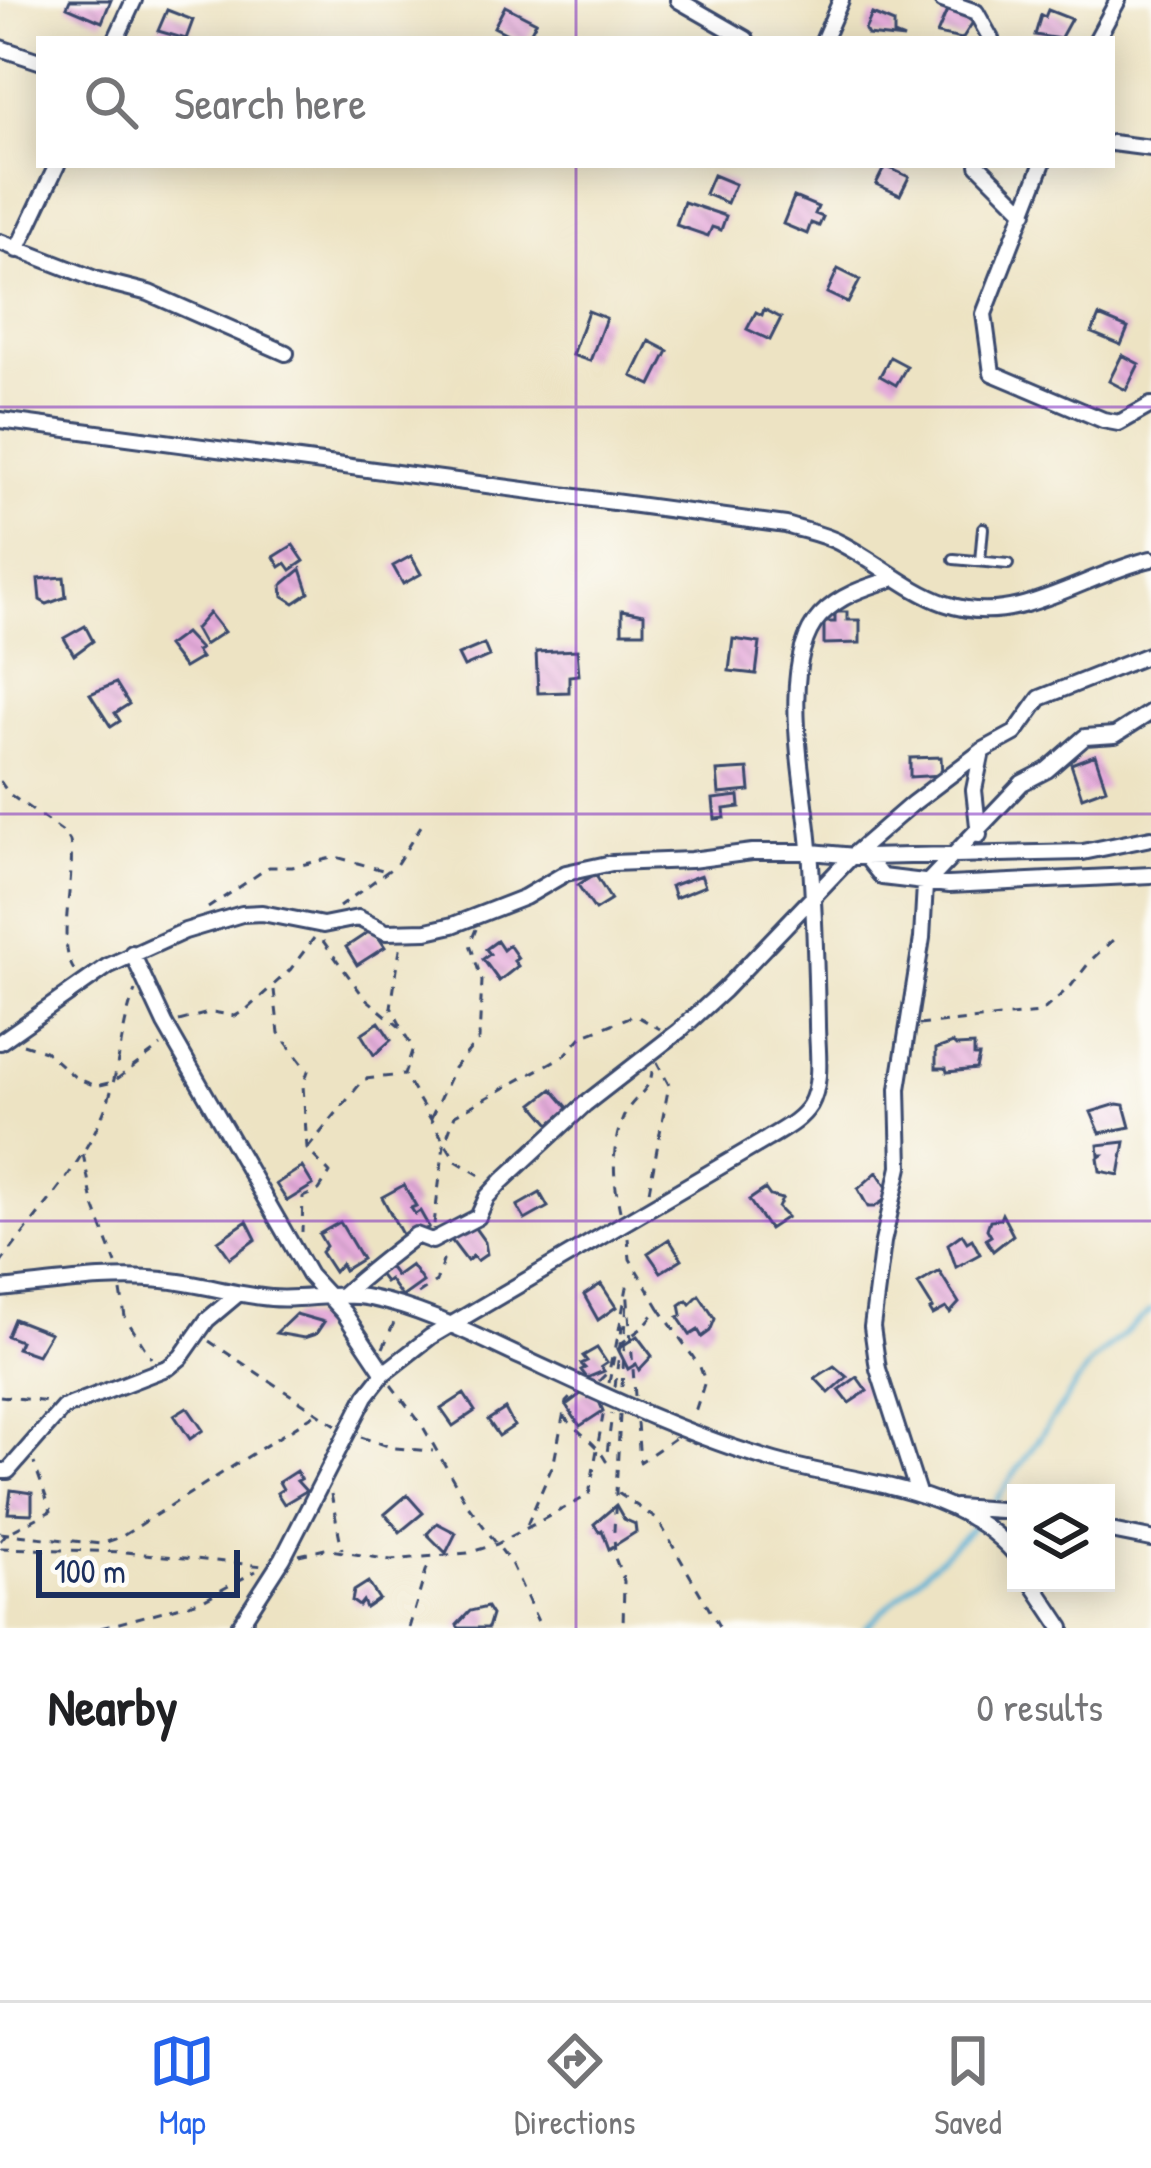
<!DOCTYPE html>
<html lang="en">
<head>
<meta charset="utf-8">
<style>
	:root { --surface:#fff; --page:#f2f2f2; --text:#202124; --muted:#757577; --line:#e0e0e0; --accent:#2563eb }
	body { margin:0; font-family:"Patrick Hand",sans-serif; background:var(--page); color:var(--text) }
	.controls { position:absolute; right:36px; bottom:36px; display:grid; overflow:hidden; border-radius:0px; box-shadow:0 6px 30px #0003 }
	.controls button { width:108px; height:108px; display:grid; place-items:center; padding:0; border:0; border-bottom:3px solid var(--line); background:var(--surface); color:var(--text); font:60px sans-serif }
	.scale { position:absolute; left:36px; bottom:30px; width:204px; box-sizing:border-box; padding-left:12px; border:6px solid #1b2f5e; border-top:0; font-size:33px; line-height:42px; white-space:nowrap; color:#1b2f5e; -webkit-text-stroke:9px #fdfcf7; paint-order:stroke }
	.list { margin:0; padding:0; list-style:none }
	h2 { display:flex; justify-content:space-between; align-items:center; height:156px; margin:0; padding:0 48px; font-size:51px }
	h2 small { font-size:39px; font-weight:400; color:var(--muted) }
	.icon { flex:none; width:66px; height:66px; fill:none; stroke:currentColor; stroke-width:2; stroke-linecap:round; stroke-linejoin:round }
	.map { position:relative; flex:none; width:1151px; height:1628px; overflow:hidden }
	.search { position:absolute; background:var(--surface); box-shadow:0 6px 30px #0003; left:36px; right:36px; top:36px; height:132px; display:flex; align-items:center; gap:30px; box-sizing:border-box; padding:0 42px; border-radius:0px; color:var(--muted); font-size:45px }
	.sheet { height:372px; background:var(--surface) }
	nav { display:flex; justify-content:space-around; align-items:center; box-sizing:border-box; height:168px; border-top:3px solid var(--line); background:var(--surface); font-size:33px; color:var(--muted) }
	nav a { display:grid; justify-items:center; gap:6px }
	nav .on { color:var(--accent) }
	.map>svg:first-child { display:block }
</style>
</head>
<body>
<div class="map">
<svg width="1151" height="1628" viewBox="0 0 1151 1628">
	<defs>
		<pattern id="building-back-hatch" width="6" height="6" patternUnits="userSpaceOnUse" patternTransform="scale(3)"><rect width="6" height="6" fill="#e5acda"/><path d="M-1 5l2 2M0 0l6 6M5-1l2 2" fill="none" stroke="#c494be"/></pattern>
	</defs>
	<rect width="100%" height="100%" fill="#fdfcf7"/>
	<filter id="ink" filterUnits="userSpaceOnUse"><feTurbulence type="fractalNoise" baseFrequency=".00833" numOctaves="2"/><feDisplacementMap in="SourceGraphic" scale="24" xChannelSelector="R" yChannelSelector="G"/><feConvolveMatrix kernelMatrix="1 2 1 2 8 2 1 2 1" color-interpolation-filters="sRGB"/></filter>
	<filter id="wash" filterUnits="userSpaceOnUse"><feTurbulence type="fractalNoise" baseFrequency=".004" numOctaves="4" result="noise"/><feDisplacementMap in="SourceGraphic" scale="48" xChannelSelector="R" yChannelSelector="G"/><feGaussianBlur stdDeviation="2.7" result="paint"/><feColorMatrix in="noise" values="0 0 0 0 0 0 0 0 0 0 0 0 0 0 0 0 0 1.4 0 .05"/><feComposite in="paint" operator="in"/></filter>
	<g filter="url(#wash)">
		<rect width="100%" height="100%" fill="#ede3c3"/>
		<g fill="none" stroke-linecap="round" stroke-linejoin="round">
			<path stroke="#58b0d5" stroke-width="4.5" d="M 993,1505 L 1091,1363 L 1151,1310
				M 865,1628 L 973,1527"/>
		</g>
		<g id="blocks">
			<path fill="url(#building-back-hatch)" d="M 70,0 L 111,0 L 102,22 L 67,7 Z
				M 505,6 L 536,22 L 527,39 L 517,39 L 494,27 Z
				M 949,6 L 973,22 L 962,39 L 937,34 Z
				M 167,10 L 193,20 L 186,39 L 158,31 Z
				M 1048,10 L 1071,19 L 1060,39 L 1035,35 L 1041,15 L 1045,17 Z
				M 872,14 L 894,23 L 894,35 L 904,39 L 868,35 L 865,30 Z
				M 885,166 L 909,177 L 900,195 L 876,184 Z
				M 713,175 L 735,184 L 727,203 L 705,194 Z
				M 794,197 L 818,207 L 815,214 L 823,217 L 819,226 L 811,223 L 807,234 L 783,224 Z
				M 684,202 L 726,216 L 721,230 L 712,227 L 708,236 L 676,225 Z
				M 838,269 L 860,280 L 848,303 L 827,293 Z
				M 764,309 L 781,318 L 770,340 L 747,329 L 756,312 L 762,315 Z
				M 588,311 L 606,318 L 590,361 L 572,355 Z
				M 1099,316 L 1128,328 L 1121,345 L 1092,333 Z
				M 649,341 L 668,351 L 651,385 L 632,376 Z
				M 1122,355 L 1139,364 L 1126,390 L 1109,381 Z
				M 890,357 L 907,366 L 896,385 L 880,376 Z
				M 293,545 L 304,561 L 291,570 L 286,563 L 280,567 L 274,557 Z
				M 411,556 L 421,574 L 403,584 L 393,566 Z
				M 301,569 L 309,593 L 294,603 L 283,596 L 282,585 Z
				M 64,577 L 66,597 L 47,604 L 40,600 L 38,579 Z
				M 622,610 L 644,614 L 644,632 L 622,632 Z
				M 835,612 L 847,612 L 847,620 L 860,620 L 860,643 L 824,644 L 824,622 L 835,622 Z
				M 209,613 L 224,632 L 204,645 L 195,629 Z
				M 85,626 L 93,641 L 74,655 L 64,638 Z
				M 185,633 L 200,649 L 196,651 L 201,658 L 184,668 L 167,646 Z
				M 733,639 L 760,643 L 756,674 L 729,671 Z
				M 484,644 L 489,656 L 464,667 L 458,655 Z
				M 577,650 L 579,675 L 569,676 L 569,692 L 538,693 L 536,652 Z
				M 116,683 L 129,704 L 115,713 L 120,721 L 111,727 L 90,694 Z
				M 1095,755 L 1106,788 L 1082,797 L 1071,764 Z
				M 941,757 L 942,775 L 910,777 L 910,758 Z
				M 748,769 L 750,791 L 719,794 L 717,771 Z
				M 739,796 L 740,807 L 724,809 L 725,818 L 715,819 L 713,799 Z
				M 595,874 L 611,900 L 595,910 L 578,885 Z
				M 701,875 L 705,886 L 675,898 L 671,886 Z
				M 373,929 L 385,947 L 357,965 L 346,947 Z
				M 497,941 L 503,950 L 509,945 L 518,958 L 514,961 L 518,966 L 499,981 L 483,959 L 490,954 L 486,949 Z
				M 379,1022 L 391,1040 L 374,1055 L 361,1034 Z
				M 953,1043 L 956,1046 L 974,1045 L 974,1056 L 979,1056 L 976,1069 L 947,1072 L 946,1068 L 936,1068 L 936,1049 Z
				M 552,1089 L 569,1109 L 550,1124 L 533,1104 Z
				M 1117,1104 L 1124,1105 L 1130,1127 L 1100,1133 L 1091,1112 Z
				M 1125,1142 L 1119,1175 L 1100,1171 L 1098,1158 L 1102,1155 L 1099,1155 L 1098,1145 Z
				M 302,1167 L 313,1185 L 287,1201 L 276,1184 Z
				M 877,1172 L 892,1195 L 874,1207 L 868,1207 L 858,1189 Z
				M 404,1185 L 416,1206 L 411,1208 L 415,1214 L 420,1211 L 429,1227 L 405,1240 L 382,1197 Z
				M 765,1189 L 770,1196 L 782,1199 L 778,1208 L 787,1217 L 769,1229 L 749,1200 Z
				M 540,1193 L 548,1207 L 525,1220 L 517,1206 Z
				M 1002,1214 L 1013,1235 L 993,1251 L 986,1239 L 991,1236 L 987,1229 L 990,1220 L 1000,1219 Z
				M 247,1221 L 256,1239 L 230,1258 L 218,1241 Z
				M 340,1222 L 362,1259 L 344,1270 L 341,1264 L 334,1272 L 321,1252 L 326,1246 L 319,1234 Z
				M 472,1224 L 485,1242 L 487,1254 L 477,1261 L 473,1256 L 467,1261 L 451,1240 Z
				M 962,1234 L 967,1242 L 972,1239 L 980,1254 L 956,1267 L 948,1244 Z
				M 669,1239 L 682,1259 L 661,1272 L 648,1253 Z
				M 388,1265 L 396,1276 L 411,1265 L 423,1282 L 402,1297 L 389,1279 L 385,1282 L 378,1273 Z
				M 939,1271 L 959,1303 L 950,1313 L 946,1308 L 933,1315 L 930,1310 L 933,1308 L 918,1284 Z
				M 601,1284 L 616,1307 L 598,1320 L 584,1295 Z
				M 699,1295 L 715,1319 L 710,1331 L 702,1337 L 698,1330 L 690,1335 L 678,1317 L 682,1315 L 680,1305 L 687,1300 L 690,1304 Z
				M 296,1314 L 324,1322 L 316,1334 L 304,1338 L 276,1333 Z
				M 14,1319 L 50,1333 L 37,1355 L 17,1348 L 20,1341 L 7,1336 Z
				M 637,1336 L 652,1356 L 639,1370 L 636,1364 L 628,1369 L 618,1349 Z
				M 597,1348 L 607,1363 L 601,1367 L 604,1371 L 587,1378 L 581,1370 L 585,1368 L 581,1364 L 587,1361 L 583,1356 Z
				M 834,1366 L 847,1377 L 829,1393 L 815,1378 Z
				M 857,1377 L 867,1391 L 849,1403 L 839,1390 Z
				M 586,1390 L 596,1394 L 603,1411 L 580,1426 L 566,1405 Z
				M 464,1394 L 475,1411 L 453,1426 L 441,1409 Z
				M 187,1407 L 203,1430 L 190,1439 L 174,1415 Z
				M 505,1409 L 514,1426 L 499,1436 L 488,1420 Z
				M 296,1471 L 301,1479 L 297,1481 L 306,1491 L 284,1504 L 277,1493 L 283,1489 L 279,1482 Z
				M 11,1490 L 32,1493 L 32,1514 L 8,1513 Z
				M 407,1495 L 423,1513 L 400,1532 L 385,1514 Z
				M 616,1505 L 624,1519 L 635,1524 L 636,1532 L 609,1549 L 602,1530 L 599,1532 L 594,1524 Z
				M 437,1523 L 456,1533 L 446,1553 L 427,1534 Z
				M 368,1582 L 379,1599 L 366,1608 L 363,1601 L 359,1606 L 352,1601 L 354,1591 Z
				M 487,1607 L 492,1615 L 488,1628 L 459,1628 L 457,1625 L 470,1611 Z"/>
		</g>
	</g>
	<g filter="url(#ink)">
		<use href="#blocks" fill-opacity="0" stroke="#3a4a6d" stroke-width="3"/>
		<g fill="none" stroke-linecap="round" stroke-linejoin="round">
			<g stroke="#3a4a6d" stroke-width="14">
				<path id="service" d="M 954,559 L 1008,564
					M 980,561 L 983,528"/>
			</g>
			<g stroke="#3a4a6d" stroke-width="20">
				<path id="minor" d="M 678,0 L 746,39
					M 942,0 L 976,12 L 991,39
					M 116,39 L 134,0
					M 824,39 L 841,0
					M 1097,39 L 1118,0
					M 0,48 L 39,61
					M 1112,143 L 1151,148
					M 978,165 L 1025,212
					M 1042,165 L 984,314 L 992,373 L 1103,420 L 1119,423 L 1151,405
					M 0,242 L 98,280 L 149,293 L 286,353
					M 17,250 L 57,165
					M 0,420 L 786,525 C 804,531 824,534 840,543 C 901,574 940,626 1019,606 C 1064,595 1105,570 1151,559
					M 979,835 L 974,790 L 982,751
					M 866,857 L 882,877 L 949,885 L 1151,875
					M 132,953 L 165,1024 L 309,1275 L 344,1313 L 384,1373
					M 0,1042 L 108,966 L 185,931 L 242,914 L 262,913 L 323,925 L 358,918 L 386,932 L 427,931 L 453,925 L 525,897 L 566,873 L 612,863 L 691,860 L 752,852 L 811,852 L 866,857 L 1083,852 L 1151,838
					M 0,1289 C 54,1284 109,1274 163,1280 C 200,1283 234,1295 271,1298 C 304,1301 337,1291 370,1298 C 424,1309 473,1335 523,1358 C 605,1396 688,1436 775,1461 C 859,1485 955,1484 1016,1555
					M 342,1295 C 366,1274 390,1255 416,1235 L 432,1241 L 478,1217 L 487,1197 L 502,1181 L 585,1104 L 679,1031 L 724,990 L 852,856 L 912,804 L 982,751 L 1015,733 L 1040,698 L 1151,654
					M 0,1471 L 8,1471 L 63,1408 L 169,1367 L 181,1357 L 207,1320 L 238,1294
					M 918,1493 L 878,1369 L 872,1327 L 883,1242 L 900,1167 L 898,1089 L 922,938 L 925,885 L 1022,783 L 1047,770 L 1085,737 L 1115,735 L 1151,712
					M 955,1507 L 1016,1511
					M 1106,1530 L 1151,1539
					M 1032,1583 L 1062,1628
					M 238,1628 L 283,1558 L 366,1396 L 384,1373 L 430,1337 L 767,1139 C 783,1129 800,1121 810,1105 C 823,1082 817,1049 817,1024 C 816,966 814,907 810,849 C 806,790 776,663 820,616 C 840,595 866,587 892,579"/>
			</g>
			<path stroke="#3a4a6d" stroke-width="3" stroke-dasharray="9 9" stroke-linecap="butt" d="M 0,781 L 9,794 L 66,834 L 70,841 C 77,876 55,942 74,970
				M 339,907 L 396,865 L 421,826
				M 208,908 L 269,867 L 292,867 L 336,857 L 386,871
				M 323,941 L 364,997 L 401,1028 L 413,1048 L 404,1075 L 456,1161 L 483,1177
				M 274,990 L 279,1033 L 308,1071 L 303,1085 L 307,1149 L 330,1173 L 319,1190 L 303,1197 L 302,1232
				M 179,1021 L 212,1012 L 235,1016 L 246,1010 L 290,970 L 314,938
				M 919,1025 L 1040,1013 L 1071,986 L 1092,959 L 1113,940
				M 401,1026 L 391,1007 L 401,943
				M 23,1044 L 45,1051 L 76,1078 L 96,1086 L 113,1082 L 161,1046
				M 431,1118 L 454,1068 L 479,1039 L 482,981 L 470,944 L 476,929
				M 308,1148 L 364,1079 L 403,1075
				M 83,1154 L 93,1203 L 116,1264
				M 649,1191 L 669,1085 L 657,1062
				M 620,1211 C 613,1179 610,1142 626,1112 C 635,1096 651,1090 652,1071
				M 434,1224 L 444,1145 L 455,1115 L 565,1055 L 582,1036 L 635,1015 L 660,1029
				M 0,1264 C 37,1214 82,1167 105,1109 C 120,1071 120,1029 135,991
				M 121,1291 L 125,1317 L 151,1358
				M 418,1294 L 436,1282 L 443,1261 L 440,1256
				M 659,1308 L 700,1367 L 705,1381 L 693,1418
				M 209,1341 L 336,1425
				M 619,1345 L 642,1328 L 659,1308 L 630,1259 L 628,1238
				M 383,1348 L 396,1318
				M 599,1381 L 609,1371 L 613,1353
				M 609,1383 L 627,1287 L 635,1396
				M 391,1385 L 422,1425 L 467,1504 L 511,1563 L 541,1628
				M 615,1387 L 623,1319
				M 622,1387 L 627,1301
				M 0,1396 L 48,1402
				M 620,1415 L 614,1531 L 615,1558 L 624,1581 L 623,1628
				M 564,1416 C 578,1433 595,1441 606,1461 L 612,1414
				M 637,1423 L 640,1462 L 675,1438
				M 361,1437 L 394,1448 L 433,1451
				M 618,1493 L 658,1520 L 720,1628
				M 331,1494 L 342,1549
				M 527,1525 L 554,1462 L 566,1402 L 573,1395
				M 0,1533 L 101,1544 L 121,1537 L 317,1413
				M 0,1541 L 6,1534 L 51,1511 L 34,1463
				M 0,1548 L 125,1552 L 264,1566
				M 299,1555 L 325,1549 L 391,1560 L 468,1553 L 497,1544 L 589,1495 L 604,1410
				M 101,1628 L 203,1600 L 256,1571
				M 409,1628 L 429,1561"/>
			<use href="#service" stroke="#fff" stroke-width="8"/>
			<use href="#minor" stroke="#fff" stroke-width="14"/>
		</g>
	</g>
	<path fill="none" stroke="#7b2cbf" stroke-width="3" stroke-opacity="0.55" d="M 576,0 L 576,39M 576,165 L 576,1628M 0,407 L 1151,407M 0,814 L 1151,814M 0,1221 L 1151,1221"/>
</svg>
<div class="controls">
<button><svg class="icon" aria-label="layers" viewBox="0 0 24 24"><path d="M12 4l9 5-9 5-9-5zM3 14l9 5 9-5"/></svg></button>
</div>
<div class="scale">100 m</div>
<div class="search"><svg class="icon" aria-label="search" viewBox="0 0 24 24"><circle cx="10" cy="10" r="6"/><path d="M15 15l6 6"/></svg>Search here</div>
</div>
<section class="sheet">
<h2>Nearby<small>0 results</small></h2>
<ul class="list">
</ul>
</section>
<nav>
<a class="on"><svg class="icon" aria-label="map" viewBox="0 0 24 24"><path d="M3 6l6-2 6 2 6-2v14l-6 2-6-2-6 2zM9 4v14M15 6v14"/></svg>Map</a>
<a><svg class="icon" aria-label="directions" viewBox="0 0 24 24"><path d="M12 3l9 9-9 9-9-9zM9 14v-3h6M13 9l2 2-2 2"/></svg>Directions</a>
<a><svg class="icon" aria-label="saved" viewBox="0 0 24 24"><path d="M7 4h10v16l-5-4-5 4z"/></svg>Saved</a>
</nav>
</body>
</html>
